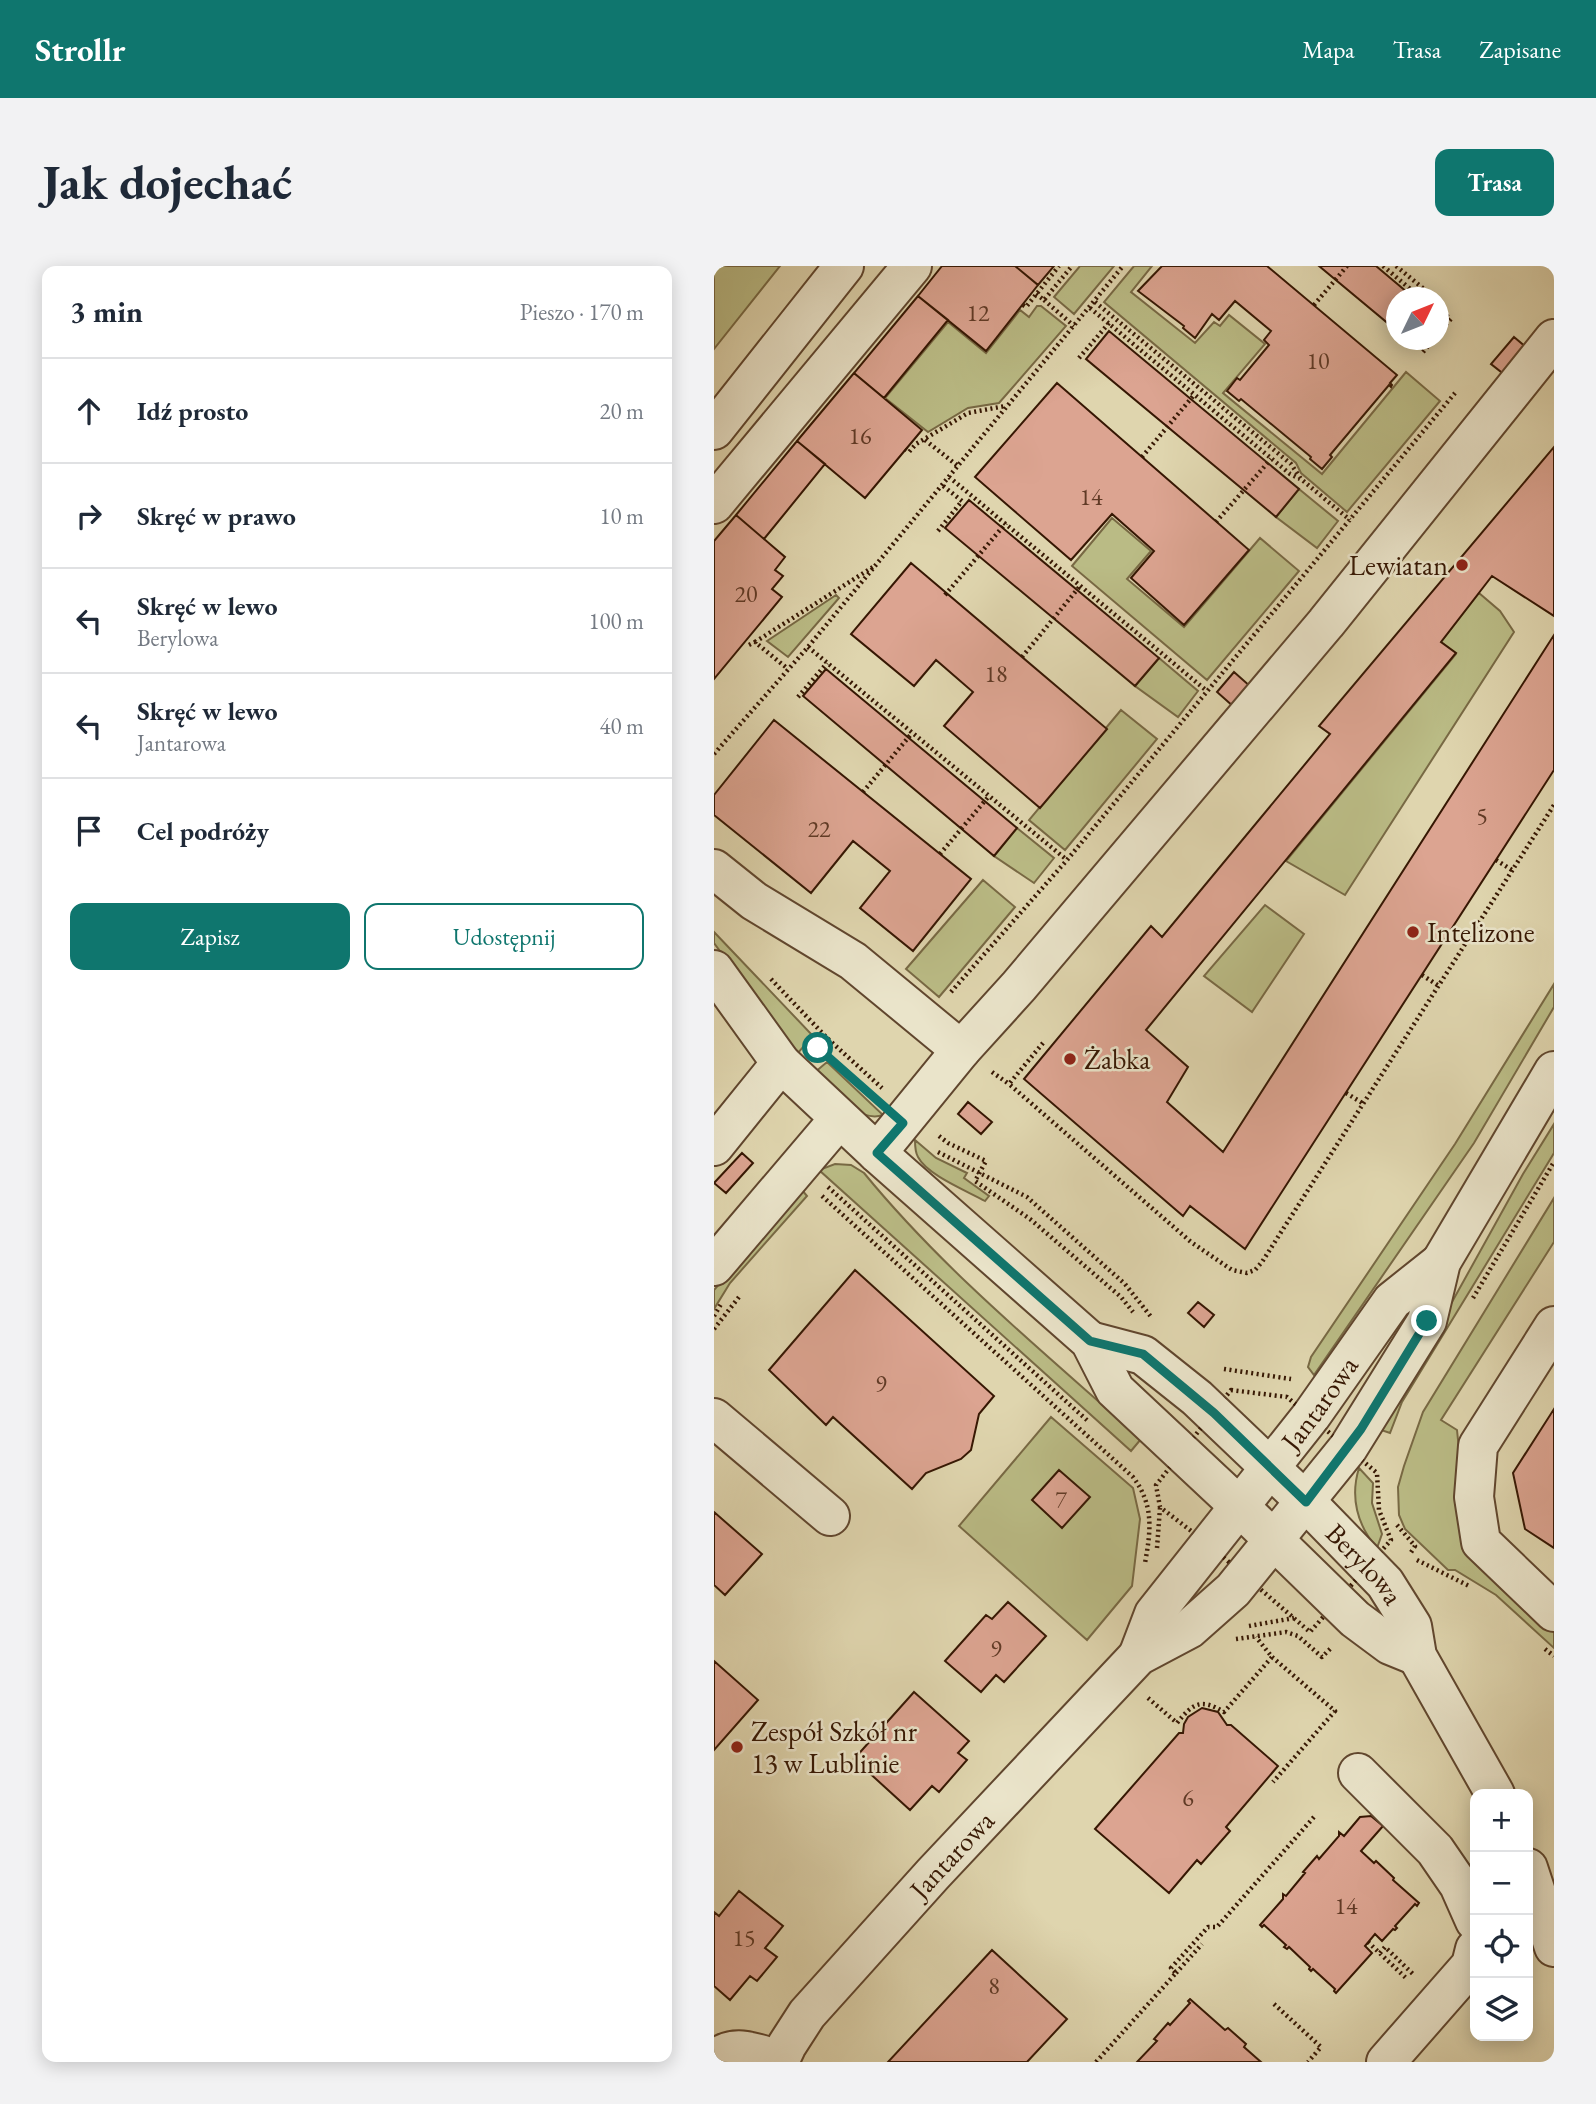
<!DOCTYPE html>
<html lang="pl">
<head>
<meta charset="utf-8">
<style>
	:root { --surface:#fff; --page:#f2f2f3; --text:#1f2937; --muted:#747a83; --line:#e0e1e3; --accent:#0f766e }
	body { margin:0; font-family:"EB Garamond",serif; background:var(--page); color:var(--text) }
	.controls { position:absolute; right:21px; bottom:21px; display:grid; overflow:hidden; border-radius:14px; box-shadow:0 4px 18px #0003 }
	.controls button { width:63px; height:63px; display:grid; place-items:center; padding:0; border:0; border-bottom:2px solid var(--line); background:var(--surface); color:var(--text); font:35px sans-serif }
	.compass { position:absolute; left:672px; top:21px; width:63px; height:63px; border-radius:50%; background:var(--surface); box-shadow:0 4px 18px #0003; rotate:47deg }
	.stop { position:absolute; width:21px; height:21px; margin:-16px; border:5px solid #0f766e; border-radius:50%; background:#fff }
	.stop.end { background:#0f766e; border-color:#fff; box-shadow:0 2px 7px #0008 }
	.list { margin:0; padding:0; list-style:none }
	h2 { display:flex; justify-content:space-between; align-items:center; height:91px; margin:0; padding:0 28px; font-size:30px }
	h2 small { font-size:23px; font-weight:400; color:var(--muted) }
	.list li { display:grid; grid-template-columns:46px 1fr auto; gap:21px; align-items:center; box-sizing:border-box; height:105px; padding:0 28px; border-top:2px solid var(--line) }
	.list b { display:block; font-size:26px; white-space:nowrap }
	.list p { margin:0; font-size:23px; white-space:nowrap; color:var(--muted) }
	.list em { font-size:23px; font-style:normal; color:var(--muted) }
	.actions { display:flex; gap:14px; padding:21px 28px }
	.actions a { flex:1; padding:16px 0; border:2px solid var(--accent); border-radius:14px; text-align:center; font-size:24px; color:var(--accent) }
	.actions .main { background:var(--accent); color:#fff }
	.icon { flex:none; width:38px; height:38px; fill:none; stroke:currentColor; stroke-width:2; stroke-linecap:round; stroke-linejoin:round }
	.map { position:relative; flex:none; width:840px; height:1796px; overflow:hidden; border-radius:14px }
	header { display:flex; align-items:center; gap:42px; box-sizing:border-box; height:98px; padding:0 35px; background:var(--accent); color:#fff }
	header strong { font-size:33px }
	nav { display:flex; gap:38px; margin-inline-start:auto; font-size:24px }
	.intro { display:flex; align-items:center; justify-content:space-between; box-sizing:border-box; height:168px; padding:0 42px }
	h1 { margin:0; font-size:49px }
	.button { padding:18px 32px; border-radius:14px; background:var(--accent); color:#fff; font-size:24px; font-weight:700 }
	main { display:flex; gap:42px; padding:0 42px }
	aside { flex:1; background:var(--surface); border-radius:14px; box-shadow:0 4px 18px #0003 }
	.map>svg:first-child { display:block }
</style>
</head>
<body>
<header>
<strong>Strollr</strong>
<nav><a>Mapa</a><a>Trasa</a><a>Zapisane</a></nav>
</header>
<div class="intro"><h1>Jak dojechać</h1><a class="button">Trasa</a></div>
<main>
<aside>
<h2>3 min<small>Pieszo · 170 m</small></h2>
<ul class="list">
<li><svg class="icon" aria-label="ahead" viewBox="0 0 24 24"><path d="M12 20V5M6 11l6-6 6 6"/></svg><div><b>Idź prosto</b></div><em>20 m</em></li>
<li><svg class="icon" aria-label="right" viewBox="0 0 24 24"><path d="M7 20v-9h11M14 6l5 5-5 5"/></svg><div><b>Skręć w prawo</b></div><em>10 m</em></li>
<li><svg class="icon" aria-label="left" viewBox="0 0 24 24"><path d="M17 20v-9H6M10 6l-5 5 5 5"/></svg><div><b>Skręć w lewo</b><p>Berylowa</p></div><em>100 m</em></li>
<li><svg class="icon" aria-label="left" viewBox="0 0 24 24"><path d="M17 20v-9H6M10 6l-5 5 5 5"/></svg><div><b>Skręć w lewo</b><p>Jantarowa</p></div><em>40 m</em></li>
<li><svg class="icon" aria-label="arrive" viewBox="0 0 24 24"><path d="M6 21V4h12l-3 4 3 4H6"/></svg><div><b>Cel podróży</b></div></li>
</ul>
<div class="actions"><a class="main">Zapisz</a><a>Udostępnij</a></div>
</aside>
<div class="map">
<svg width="840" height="1796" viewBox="0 0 840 1796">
	<rect width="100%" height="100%" fill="#dfd5ae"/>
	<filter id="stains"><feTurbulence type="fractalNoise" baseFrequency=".00286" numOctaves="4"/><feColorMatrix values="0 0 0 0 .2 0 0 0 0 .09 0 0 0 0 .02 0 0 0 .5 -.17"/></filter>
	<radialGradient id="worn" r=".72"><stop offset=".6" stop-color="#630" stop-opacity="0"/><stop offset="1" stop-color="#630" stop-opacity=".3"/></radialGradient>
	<path fill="#babb85" stroke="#786944" stroke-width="2" d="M 0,0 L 66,0 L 0,83 Z
		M 366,0 L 400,0 L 360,48 L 340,31 Z
		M 420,0 L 438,0 L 417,26 L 481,77 L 500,56 L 506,60 L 515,49 L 551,78 L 509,127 L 608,208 L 692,106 L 726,135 L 633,246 L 587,207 L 582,197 L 390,36 Z
		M 323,40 L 327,40 L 352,60 L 285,137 L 254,142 L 214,166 L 171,132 L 234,56 L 272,87 L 306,44 L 315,51 Z
		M 585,223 L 624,255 L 603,282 L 562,251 Z
		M 398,252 L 437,285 L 413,313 L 470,361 L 546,272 L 585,305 L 493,414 L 358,300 Z
		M 765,327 L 786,345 L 800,366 L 631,629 L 572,595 L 742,388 L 727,376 Z
		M 122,329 L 125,332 L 74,391 L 53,375 Z
		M 445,392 L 484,425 L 464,451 L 421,420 Z
		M 407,444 L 443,473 L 351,584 L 315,554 Z
		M 303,562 L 340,592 L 320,617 L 280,590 Z
		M 269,614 L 301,641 L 225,731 L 192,703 Z
		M 551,639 L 590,668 L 538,746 L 490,710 Z
		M 0,666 L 99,770 L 83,788 L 0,677 Z
		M 840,718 L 840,741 L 760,877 L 600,1109 L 594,1101 L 597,1091 L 741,878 Z
		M 113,796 L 169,849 C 144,858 118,823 100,807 Z
		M 840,858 L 840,887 L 688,1136 L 676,1167 L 667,1164 L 809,908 Z
		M 201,874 L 222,892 L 253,907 L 250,912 L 275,930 L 271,935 C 253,925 213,909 204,891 C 201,886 201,879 201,874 Z
		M 121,898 L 137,899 L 150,907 C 231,1006 332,1088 427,1173 L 417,1185 L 105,904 Z
		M 88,924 L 93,930 L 16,1017 L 0,1043 L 0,1024 Z
		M 840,932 L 840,976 L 727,1154 L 743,1164 L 755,1283 L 840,1364 L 840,1382 L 782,1329 L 741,1304 L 734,1304 L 691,1263 L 685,1249 L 684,1221 L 690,1200 L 709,1146 Z
		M 337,1151 L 419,1222 L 426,1253 L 418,1320 L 373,1374 L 245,1260 Z
		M 645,1202 L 659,1217 L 658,1237 L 668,1268 L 663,1282 C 643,1259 636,1231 645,1202 Z"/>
	<path fill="#dca491" stroke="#361703" stroke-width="2" d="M 228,0 L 301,0 L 324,19 L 272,85 L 204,30 Z
		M 301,0 L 340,0 L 324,19 Z
		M 448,0 L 553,0 L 683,109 L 676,117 L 678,119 L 677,121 L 675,119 L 616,189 L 618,191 L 608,203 L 596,193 L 597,191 L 527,133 L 525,135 L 513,125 L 523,112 L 526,114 L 555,79 L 550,74 L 557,65 L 521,35 L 505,54 L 498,48 L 481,72 L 469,62 L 470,60 L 424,25 Z
		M 605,0 L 662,0 L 700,32 L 682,32 L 682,64 Z
		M 204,30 L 234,54 L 170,132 L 140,107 Z
		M 395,65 L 585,223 L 562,251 L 372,93 Z
		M 800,71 L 813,82 L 791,109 L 777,98 Z
		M 140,107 L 208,164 L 151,232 L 83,175 Z
		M 343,117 L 535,284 L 470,359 L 417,312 L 440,285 L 398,248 L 357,294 L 261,211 Z
		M 83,175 L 111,198 L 50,273 L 22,249 Z
		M 840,181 L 840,350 L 778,310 L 727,376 L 742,387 L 432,764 L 474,801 L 453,836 L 509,886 L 840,369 L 840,504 L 531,983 L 476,940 L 469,950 L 310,813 L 437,660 L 448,671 L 616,468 L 605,460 Z
		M 255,234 L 445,392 L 421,420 L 231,262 Z
		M 22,249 L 71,291 L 61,304 L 69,310 L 58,323 L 68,331 L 0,413 L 0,275 Z
		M 197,297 L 393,463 L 326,542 L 230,460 L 259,426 L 222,394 L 200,420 L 137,368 Z
		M 112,403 L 303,562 L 280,590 L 89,430 Z
		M 520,406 L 537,421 L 520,441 L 503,426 Z
		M 60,454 L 257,613 L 199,685 L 146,642 L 176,605 L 139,575 L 97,627 L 0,549 L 0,529 Z
		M 254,836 L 278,856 L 267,868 L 244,848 Z
		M 28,887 L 39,897 L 12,927 L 0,917 Z
		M 141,1004 L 280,1130 L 265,1148 L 257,1184 L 247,1193 L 212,1207 L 198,1223 L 119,1151 L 112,1159 L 55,1104 Z
		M 484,1036 L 500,1049 L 490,1061 L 474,1047 Z
		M 840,1143 L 840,1282 L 811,1263 L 799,1207 Z
		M 345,1204 L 376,1231 L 348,1262 L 318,1234 Z
		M 0,1246 L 48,1288 L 11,1329 L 0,1319 Z
		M 294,1336 L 332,1370 L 290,1416 L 282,1409 L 267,1426 L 231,1395 L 272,1349 L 278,1353 Z
		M 0,1395 L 44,1434 L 0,1484 Z
		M 200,1426 L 255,1475 L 244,1487 L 253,1494 L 225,1526 L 218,1520 L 196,1544 L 140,1493 Z
		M 488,1442 L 504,1446 L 513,1459 L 517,1459 L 564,1500 L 512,1561 L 516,1565 L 487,1598 L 483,1594 L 455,1627 L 381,1563 L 465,1467 L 469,1467 L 470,1458 L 474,1451 Z
		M 657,1550 L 669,1560 L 647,1585 L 660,1597 L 662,1595 L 680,1612 L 679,1614 L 705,1637 L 703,1640 L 701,1638 L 681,1660 L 683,1662 L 681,1664 L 679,1663 L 668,1675 L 661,1668 L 651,1680 L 658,1687 L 622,1727 L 620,1725 L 621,1723 L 599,1703 L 597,1705 L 595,1703 L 596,1701 L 575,1681 L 573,1683 L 570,1681 L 572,1679 L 550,1659 L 548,1661 L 546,1659 L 569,1633 L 569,1628 L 572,1630 L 591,1607 L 589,1606 L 603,1590 L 605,1593 L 625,1570 L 625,1566 L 630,1570 L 646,1551 Z
		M 25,1625 L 69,1660 L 51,1682 L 63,1691 L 43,1715 L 36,1710 L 16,1734 L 0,1720 L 0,1646 L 5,1650 Z
		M 278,1684 L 353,1753 L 313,1796 L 174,1796 Z
		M 476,1733 L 511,1764 L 514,1762 L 532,1778 L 530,1781 L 547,1796 L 423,1796 L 443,1775 L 440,1773 L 454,1757 L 456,1759 L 476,1737 L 474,1735 Z"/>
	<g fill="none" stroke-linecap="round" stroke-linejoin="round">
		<g stroke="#60462e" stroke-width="42">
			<g id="minor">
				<path d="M 0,164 L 130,0"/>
				<path d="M 0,238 L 198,0"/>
				<path d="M 0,603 L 40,635 L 139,695 L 247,784 L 305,720 L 612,357 L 840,73"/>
				<path d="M 0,704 L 67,797 L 163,887 L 376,1075 L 401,1124 L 526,1241 L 641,1353 L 676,1379 L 703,1390"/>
				<path d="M 0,880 L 67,797"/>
				<path d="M 163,887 L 247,784"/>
				<path d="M 0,1000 L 125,853"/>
				<path d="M 840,1060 L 764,1180 L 760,1231 L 767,1276 L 840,1346"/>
				<path id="s1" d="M 376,1075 L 429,1089 L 483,1132 L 592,1236 L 671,1317 L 698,1360 L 703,1390 L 781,1528"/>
				<path d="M 0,1152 L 116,1250"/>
				<path id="s2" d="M 424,1390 L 440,1348 L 597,1150 L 678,1035 L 727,996"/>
				<path d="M 644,1507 L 721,1584 L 745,1619 L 761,1655"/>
				<path d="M 814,1602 L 840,1681"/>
				<path d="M 0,1795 C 19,1775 42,1788 66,1794"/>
				<path id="s3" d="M 65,1796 L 73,1779 L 93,1748 L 219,1608 L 424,1390 L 475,1363 L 519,1324 L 634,1182 L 713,1055 L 727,996 L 840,805"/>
				<path d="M 672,1796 L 757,1699 L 761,1683"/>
			</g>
		</g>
		<path stroke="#361703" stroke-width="4.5" stroke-dasharray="2 3.5" stroke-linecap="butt" d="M 669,0 L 707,32
			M 682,0 L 710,23 L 713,32
			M 322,28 L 330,34 L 358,0
			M 330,34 L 360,60
			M 381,36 L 577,198 L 587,213 L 636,254
			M 309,39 L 312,41 L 345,0
			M 600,39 L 633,0
			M 376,42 L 576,208 L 586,213
			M 724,43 L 737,53 L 724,67
			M 709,86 L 719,74
			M 365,92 L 395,57
			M 211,174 L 244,200
			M 191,183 L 195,186 L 202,178 L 254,147 L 291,140
			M 428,191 L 480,129
			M 235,211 L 493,425
			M 502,256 L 557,193
			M 224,265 L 248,235 L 228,219
			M 231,329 L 292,257
			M 41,376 L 159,301
			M 35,379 L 41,376 L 74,403
			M 94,381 L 353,594
			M 308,391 L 366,320
			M 84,431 L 113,397
			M 0,488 L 94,381 L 409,0
			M 149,526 L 198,467
			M 226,588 L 275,530
			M 782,594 L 798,604
			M 708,709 L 725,720
			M 57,713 L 113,772 L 168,822
			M 237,726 L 353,594 L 741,127
			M 329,777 L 295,818 L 477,976 L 518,1004 L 533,1007 L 541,1004 L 548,996 L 840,539
			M 278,806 L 295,818
			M 632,827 L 650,838
			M 225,870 L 234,877 L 272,895 L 261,915 L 316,953 L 407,1031 L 419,1046
			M 224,886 L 313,931 L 411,1018 L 438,1052
			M 114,921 L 375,1156
			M 108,930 L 419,1211 C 440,1239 437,1264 431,1297
			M 759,1032 L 840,896
			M 0,1050 L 7,1038
			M 0,1063 L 25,1031
			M 510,1103 L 577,1113
			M 517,1124 L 573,1131 L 663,1207 L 665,1244 L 677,1274 L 596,1366 L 494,1278 L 446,1241 L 442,1219 Z
			M 683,1259 L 701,1280 L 696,1288
			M 443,1282 L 446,1242
			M 703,1294 L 755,1320
			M 535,1360 L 580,1352
			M 522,1373 L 572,1366 L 584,1370 L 608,1391 L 618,1381
			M 831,1383 L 840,1390
			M 558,1391 L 621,1445 L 559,1516
			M 434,1432 L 463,1457 C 479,1437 487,1432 510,1446 L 558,1391 L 542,1371
			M 654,1676 L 693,1713
			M 666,1687 L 671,1681 L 700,1709
			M 462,1707 L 488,1678
			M 560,1738 L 607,1781 L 594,1796
			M 382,1796 L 462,1707 L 457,1702 L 494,1661 L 503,1661 L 600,1551"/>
		<use href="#minor" stroke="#eae4ca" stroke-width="38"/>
	</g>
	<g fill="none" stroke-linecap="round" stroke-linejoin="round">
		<path stroke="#0f766e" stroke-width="9" d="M 104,782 L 189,857 L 163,887 L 376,1075 L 429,1088 L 500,1147 L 592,1236 L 647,1163 L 713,1055"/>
	</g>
	<g fill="#8f2418" stroke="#eae4ca" stroke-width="2.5">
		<circle cx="748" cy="299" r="7"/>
		<circle cx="699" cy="666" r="7"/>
		<circle cx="356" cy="793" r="7"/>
		<circle cx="23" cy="1481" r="7"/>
	</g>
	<g text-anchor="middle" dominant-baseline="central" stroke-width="5" stroke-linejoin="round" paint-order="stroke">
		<g font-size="24" fill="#603a26">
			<text x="264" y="46">12</text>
			<text x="604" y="94">10</text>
			<text x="146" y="169">16</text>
			<text x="377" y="230">14</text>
			<text x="32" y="327">20</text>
			<text x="282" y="407">18</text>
			<text x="768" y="549">5</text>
			<text x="105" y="562">22</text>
			<text x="167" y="1117">9</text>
			<text x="347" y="1233">7</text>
			<text x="282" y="1382">9</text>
			<text x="474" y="1531">6</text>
			<text x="632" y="1639">14</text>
			<text x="30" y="1671">15</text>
			<text x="280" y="1719">8</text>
		</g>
		<g font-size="28" fill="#361703" stroke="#eae4ca" text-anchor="start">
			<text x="734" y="299" text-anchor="end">Lewiatan</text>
			<text x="713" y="666">Intelizone</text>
			<text x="370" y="793">Żabka</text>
			<text x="37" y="1465">Zespół Szkół nr<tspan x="37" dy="32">13 w Lublinie</tspan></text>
		</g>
		<g font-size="28" fill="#361703" stroke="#eae4ca">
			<text stroke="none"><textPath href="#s2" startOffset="313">Jantarowa</textPath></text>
			<text stroke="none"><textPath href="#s1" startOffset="360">Berylowa</textPath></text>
			<text stroke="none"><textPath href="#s3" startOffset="271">Jantarowa</textPath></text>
		</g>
	</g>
	<rect width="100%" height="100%" filter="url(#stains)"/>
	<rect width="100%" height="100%" fill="url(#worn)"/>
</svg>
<div class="controls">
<button>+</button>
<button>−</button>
<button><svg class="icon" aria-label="locate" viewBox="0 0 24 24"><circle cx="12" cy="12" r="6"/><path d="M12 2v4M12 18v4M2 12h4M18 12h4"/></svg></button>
<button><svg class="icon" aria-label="layers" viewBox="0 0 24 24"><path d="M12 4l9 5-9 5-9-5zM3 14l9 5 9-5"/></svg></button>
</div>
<svg class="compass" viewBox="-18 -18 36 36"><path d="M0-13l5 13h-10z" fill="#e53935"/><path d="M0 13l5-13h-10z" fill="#747a83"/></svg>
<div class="stop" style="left:104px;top:782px"></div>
<div class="stop end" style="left:713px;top:1055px"></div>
</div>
</main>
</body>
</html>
